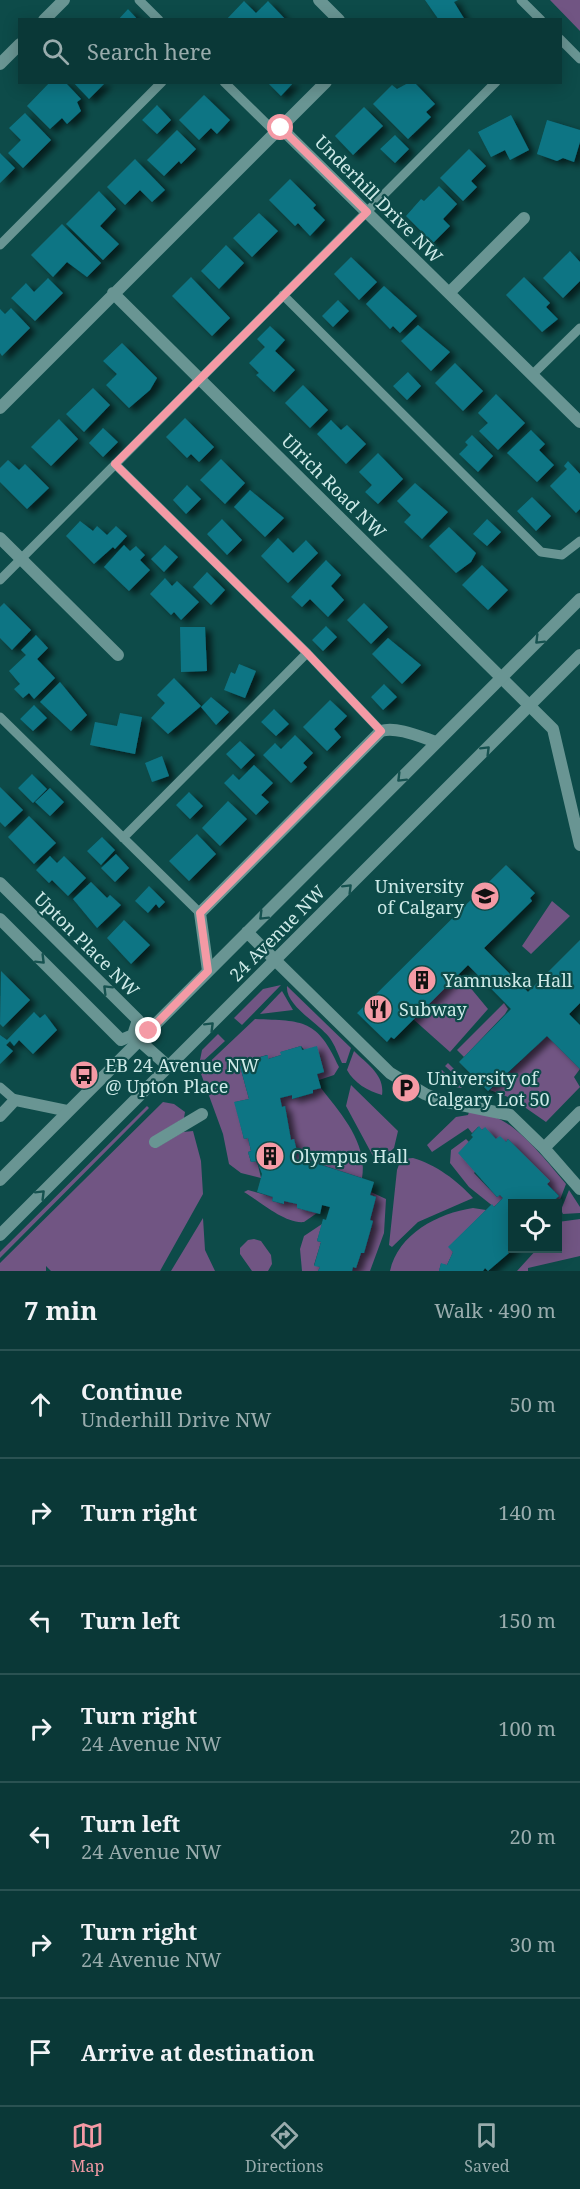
<!DOCTYPE html>
<html lang="en">
<head>
<meta charset="utf-8">
<style>
	:root { --surface:#0a3837; --page:#184342; --text:#f1f3f6; --muted:#99acad; --line:#2a5252; --accent:#f49aa5 }
	body { margin:0; font-family:"Noto Serif",serif; background:var(--page); color:var(--text) }
	.controls { position:absolute; right:18px; bottom:18px; display:grid; overflow:hidden; border-radius:0px; box-shadow:0 3px 15px #0003 }
	.controls button { width:54px; height:54px; display:grid; place-items:center; padding:0; border:0; border-bottom:2px solid var(--line); background:var(--surface); color:var(--text); font:30px sans-serif }
	.stop { position:absolute; width:18px; height:18px; margin:-14px; border:4px solid #f49aa5; border-radius:50%; background:#fff }
	.stop.end { background:#f49aa5; border-color:#fff; box-shadow:0 2px 6px #0008 }
	.list { margin:0; padding:0; list-style:none }
	h2 { display:flex; justify-content:space-between; align-items:center; height:78px; margin:0; padding:0 24px; font-size:26px }
	h2 small { font-size:20px; font-weight:400; color:var(--muted) }
	.list li { display:grid; grid-template-columns:39px 1fr auto; gap:18px; align-items:center; box-sizing:border-box; height:108px; padding:0 24px; border-top:2px solid var(--line) }
	.list b { display:block; font-size:22px; white-space:nowrap }
	.list p { margin:0; font-size:20px; white-space:nowrap; color:var(--muted) }
	.list em { font-size:20px; font-style:normal; color:var(--muted) }
	.icon { flex:none; width:33px; height:33px; fill:none; stroke:currentColor; stroke-width:2; stroke-linecap:round; stroke-linejoin:round }
	.map { position:relative; flex:none; width:580px; height:1271px; overflow:hidden }
	.search { position:absolute; background:var(--surface); box-shadow:0 3px 15px #0003; left:18px; right:18px; top:18px; height:66px; display:flex; align-items:center; gap:15px; box-sizing:border-box; padding:0 21px; border-radius:0px; color:var(--muted); font-size:22px }
	.sheet { height:834px; background:var(--surface) }
	nav { display:flex; justify-content:space-around; align-items:center; box-sizing:border-box; height:84px; border-top:2px solid var(--line); background:var(--surface); font-size:16px; color:var(--muted) }
	nav a { display:grid; justify-items:center; gap:3px }
	nav .on { color:var(--accent) }
	.map>svg:first-child { display:block }
</style>
</head>
<body>
<div class="map">
<svg width="580" height="1271" viewBox="0 0 580 1271">
	<defs>
		<filter id="shadow"><feDropShadow dx="6" dy="4" stdDeviation="3" flood-color="#0009"/></filter>
	</defs>
	<rect width="100%" height="100%" fill="#0d4b49"/>
	<path fill="#715583" d="M 550,0 L 580,0 L 580,31 Z
		M 552,901 L 570,916 L 531,954 L 522,946 Z
		M 459,974 L 488,1009 L 450,1052 L 413,1019 Z
		M 281,985 L 242,1025 L 234,1018 L 263,989 Z
		M 287,986 L 351,1048 L 346,1063 L 342,1063 C 338,1054 335,1045 329,1037 C 318,1023 285,1005 287,986 Z
		M 282,991 L 293,1010 L 260,1014 L 279,994 Z
		M 504,1003 L 508,1009 L 505,1014 L 464,1057 L 457,1050 Z
		M 255,1019 C 304,1021 317,1019 339,1067 L 334,1075 L 319,1080 L 317,1074 L 324,1072 L 301,1046 L 281,1052 L 281,1055 L 268,1059 L 267,1055 L 256,1058 L 257,1062 L 240,1066 L 249,1099 L 235,1102 L 244,1139 L 248,1138 L 251,1151 L 248,1152 L 251,1162 L 257,1161 L 261,1178 L 241,1173 L 229,1164 L 223,1134 L 200,1071 Z
		M 218,1034 L 225,1041 L 199,1065 L 202,1050 Z
		M 547,1036 L 580,1069 L 574,1077 L 580,1087 L 546,1122 L 513,1099 L 490,1090 Z
		M 354,1051 C 367,1064 385,1075 382,1095 C 368,1091 354,1083 347,1070 Z
		M 448,1063 L 467,1082 L 461,1088 L 435,1083 L 436,1075 L 442,1070 L 451,1079 L 455,1075 L 445,1066 Z
		M 351,1085 L 398,1131 L 394,1148 L 380,1161 L 374,1158 L 346,1106 Z
		M 321,1088 C 341,1114 368,1143 362,1178 L 310,1161 L 308,1164 L 292,1160 L 291,1153 L 297,1150 L 294,1140 L 291,1140 L 285,1106 L 282,1107 L 280,1098 L 292,1095 L 293,1099 L 313,1093 L 313,1090 Z
		M 163,1102 L 174,1104 L 185,1112 L 184,1118 L 150,1139 L 156,1148 L 183,1132 L 193,1131 L 201,1161 L 203,1194 L 160,1271 L 51,1271 L 46,1266 L 46,1271 L 0,1271 L 0,1263 Z
		M 147,1106 L 149,1108 L 0,1258 L 0,1252 Z
		M 469,1112 C 478,1114 489,1114 497,1118 C 521,1128 549,1164 566,1184 L 558,1205 L 551,1203 L 559,1196 L 547,1184 L 549,1181 L 508,1139 L 506,1142 L 496,1139 L 485,1128 L 482,1130 L 478,1127 L 472,1133 L 468,1128 L 432,1152 L 427,1145 L 456,1117 L 468,1115 Z
		M 466,1139 L 469,1142 L 476,1171 L 474,1173 L 497,1197 L 500,1195 L 503,1198 L 494,1207 L 469,1187 L 450,1163 L 451,1150 Z
		M 413,1158 C 435,1164 458,1181 473,1198 L 418,1222 L 392,1247 L 389,1245 L 397,1170 L 401,1159 Z
		M 248,1190 L 273,1197 L 272,1201 L 283,1204 L 284,1201 L 297,1204 L 297,1208 L 317,1213 L 304,1222 C 285,1224 261,1202 244,1192 Z
		M 569,1190 L 580,1207 L 580,1213 L 563,1214 L 561,1210 Z
		M 371,1192 L 386,1199 L 384,1233 L 370,1271 L 352,1271 L 353,1267 L 356,1268 L 361,1253 L 364,1253 L 373,1221 L 370,1220 L 376,1197 L 370,1195 Z
		M 473,1208 L 486,1210 L 449,1247 L 453,1252 L 447,1265 L 441,1264 L 439,1271 L 390,1271 C 398,1234 438,1213 473,1208 Z
		M 203,1218 L 205,1250 L 215,1271 L 171,1271 Z
		M 580,1219 L 580,1256 L 528,1268 L 528,1271 L 517,1271 L 537,1249 L 558,1248 L 558,1222 Z
		M 322,1224 L 317,1241 L 321,1242 L 314,1265 L 320,1267 L 318,1271 L 302,1271 L 300,1249 L 304,1236 Z
		M 254,1239 L 261,1241 L 271,1255 L 272,1264 L 268,1271 L 252,1271 L 240,1254 L 240,1248 L 248,1240 Z"/>
	<path fill="#0f7484" filter="url(#shadow)" d="M 425,0 L 458,0 L 454,2 L 465,20 L 439,20 Z
		M 244,1 L 256,13 L 268,1 L 286,20 L 226,20 Z
		M 128,9 L 138,20 L 118,20 Z
		M 50,82 L 65,82 L 81,99 L 77,102 L 81,111 L 67,124 L 62,118 L 50,129 L 27,106 Z
		M 73,82 L 106,82 L 89,99 Z
		M 267,82 L 294,82 L 281,96 Z
		M 410,82 L 414,82 L 435,104 L 426,112 L 431,117 L 408,139 L 373,104 L 392,85 L 397,89 Z
		M 204,95 L 230,120 L 217,134 L 211,128 L 199,140 L 179,120 Z
		M 157,105 L 171,120 L 157,134 L 142,120 Z
		M 364,107 L 383,126 L 353,155 L 335,136 Z
		M 25,113 L 51,140 L 23,168 L 8,153 L 21,140 L 9,128 Z
		M 511,115 L 529,150 L 510,160 L 505,150 L 491,157 L 478,132 Z
		M 547,120 L 580,130 L 580,142 L 574,162 L 563,158 L 557,161 L 537,154 Z
		M 177,130 L 196,149 L 181,164 L 179,161 L 164,176 L 147,160 Z
		M 395,135 L 409,149 L 395,163 L 380,149 Z
		M 469,149 L 486,166 L 471,181 L 477,187 L 463,201 L 440,178 Z
		M 0,153 L 15,168 L 0,183 Z
		M 135,159 L 165,190 L 152,202 L 140,190 L 125,205 L 107,187 Z
		M 290,179 L 316,205 L 313,208 L 325,220 L 310,236 L 298,223 L 295,226 L 269,200 Z
		M 439,186 L 457,204 L 443,219 L 450,226 L 433,243 L 406,216 L 421,199 L 424,201 Z
		M 99,191 L 116,209 L 100,226 L 119,244 L 103,260 L 66,224 Z
		M 259,213 L 278,231 L 252,257 L 233,238 Z
		M 62,224 L 101,263 L 87,277 L 67,262 L 53,277 L 31,255 Z
		M 226,245 L 244,263 L 219,289 L 201,271 Z
		M 570,251 L 580,262 L 580,281 L 563,298 L 543,278 Z
		M 351,257 L 377,282 L 359,300 L 334,274 Z
		M 191,277 L 230,318 L 212,336 L 172,296 Z
		M 524,277 L 550,303 L 546,307 L 558,319 L 542,332 L 506,295 Z
		M 48,278 L 63,293 L 35,321 L 11,298 L 26,283 L 34,292 Z
		M 384,286 L 417,316 L 400,333 L 393,326 L 390,329 L 366,304 Z
		M 338,300 L 349,311 L 333,327 L 322,316 Z
		M 11,308 L 30,328 L 2,356 L 0,353 L 0,309 L 5,314 Z
		M 418,325 L 450,352 L 431,371 L 401,341 Z
		M 270,326 L 285,340 L 275,351 L 295,370 L 274,392 L 256,375 L 259,373 L 249,363 L 265,347 L 257,339 Z
		M 122,343 L 157,378 L 150,390 L 129,408 L 106,385 L 117,374 L 103,361 Z
		M 455,363 L 483,391 L 463,411 L 435,383 Z
		M 408,372 L 421,386 L 407,400 L 393,386 Z
		M 303,385 L 328,410 L 310,428 L 285,403 Z
		M 93,388 L 110,405 L 84,432 L 66,414 Z
		M 496,394 L 525,423 L 498,450 L 479,431 L 488,423 L 478,413 Z
		M 185,418 L 214,447 L 199,462 L 191,454 L 187,458 L 166,437 Z
		M 59,419 L 78,439 L 51,466 L 31,447 Z
		M 331,420 L 341,430 L 347,425 L 366,444 L 346,464 L 317,434 Z
		M 103,428 L 118,442 L 103,457 L 89,443 Z
		M 531,430 L 545,444 L 539,450 L 554,465 L 537,482 L 507,453 Z
		M 472,435 L 493,456 L 478,472 L 459,454 L 468,445 L 465,442 Z
		M 378,453 L 403,479 L 378,504 L 365,492 L 372,485 L 359,472 Z
		M 221,459 L 245,483 L 225,504 L 200,480 Z
		M 8,460 L 19,470 L 25,464 L 49,488 L 27,509 L 0,482 L 0,468 Z
		M 568,461 L 580,474 L 580,509 L 576,513 L 550,486 L 567,469 L 564,466 Z
		M 415,483 L 448,512 L 422,539 L 404,522 L 411,515 L 397,501 Z
		M 187,485 L 201,499 L 186,514 L 173,500 Z
		M 250,490 L 284,518 L 265,537 L 234,507 Z
		M 532,497 L 551,516 L 536,531 L 517,511 Z
		M 222,519 L 242,540 L 227,555 L 207,534 Z
		M 487,519 L 501,532 L 487,546 L 473,534 Z
		M 80,521 L 93,531 L 97,526 L 107,535 L 116,526 L 127,536 L 115,549 L 113,547 L 94,564 L 66,536 Z
		M 449,527 L 476,553 L 471,562 L 456,573 L 429,546 Z
		M 278,538 L 293,553 L 306,540 L 318,553 L 288,583 L 261,556 Z
		M 124,545 L 130,551 L 136,546 L 145,555 L 140,560 L 150,570 L 129,591 L 104,567 Z
		M 165,545 L 178,557 L 164,572 L 151,559 Z
		M 326,560 L 341,575 L 331,586 L 344,600 L 328,617 L 310,599 L 302,607 L 291,597 Z
		M 482,565 L 508,590 L 488,610 L 462,585 Z
		M 207,572 L 225,590 L 211,605 L 193,587 Z
		M 165,578 L 172,586 L 177,581 L 199,602 L 181,620 L 174,612 L 171,615 L 150,594 Z
		M 4,603 L 31,630 L 12,650 L 0,638 L 0,607 Z
		M 364,603 L 388,627 L 371,644 L 347,620 Z
		M 326,626 L 337,637 L 323,651 L 312,640 Z
		M 180,627 L 205,627 L 207,671 L 181,672 Z
		M 36,635 L 48,648 L 37,659 L 55,678 L 34,699 L 29,693 L 23,698 L 14,689 L 20,684 L 9,671 L 26,655 L 21,650 Z
		M 388,638 L 421,665 L 402,684 L 372,654 Z
		M 239,664 L 256,671 L 245,698 L 224,690 L 231,672 L 235,674 Z
		M 174,678 L 201,706 L 168,734 L 151,718 L 165,703 L 157,695 Z
		M 60,682 L 87,715 L 71,731 L 40,702 Z
		M 384,684 L 397,697 L 383,710 L 371,697 Z
		M 211,697 L 229,712 L 216,725 L 201,707 Z
		M 330,700 L 347,716 L 334,729 L 341,737 L 327,751 L 303,727 Z
		M 34,705 L 47,718 L 33,731 L 20,719 Z
		M 274,709 L 289,724 L 276,736 L 261,722 Z
		M 120,713 L 142,717 L 135,754 L 90,745 L 95,722 L 117,726 Z
		M 295,735 L 313,753 L 303,763 L 307,767 L 291,783 L 263,755 L 275,743 L 281,749 Z
		M 240,741 L 255,755 L 241,769 L 226,754 Z
		M 162,756 L 169,776 L 152,782 L 145,763 Z
		M 254,765 L 273,783 L 261,795 L 269,802 L 256,815 L 224,783 L 233,774 L 239,780 Z
		M 32,774 L 47,789 L 33,803 L 18,788 Z
		M 0,787 L 23,810 L 5,827 L 0,822 Z
		M 50,788 L 64,802 L 50,816 L 35,802 Z
		M 189,792 L 203,806 L 190,819 L 176,805 Z
		M 228,801 L 247,819 L 220,846 L 202,828 Z
		M 29,816 L 56,843 L 34,864 L 8,837 Z
		M 197,834 L 216,854 L 189,881 L 169,861 Z
		M 102,837 L 115,850 L 101,865 L 87,851 Z
		M 116,854 L 129,868 L 115,882 L 101,868 Z
		M 50,856 L 57,863 L 64,856 L 86,878 L 68,896 L 52,880 L 49,883 L 36,870 Z
		M 506,865 L 535,893 L 530,898 L 532,901 L 484,948 L 528,992 L 580,940 L 580,1003 L 569,1014 L 580,1025 L 580,1069 L 547,1036 L 488,1091 L 459,1062 L 511,1009 L 468,965 L 394,1039 L 391,1037 L 387,1042 L 357,1013 Z
		M 91,882 L 107,898 L 110,895 L 121,905 L 97,928 L 73,899 Z
		M 149,886 L 165,902 L 159,908 L 156,904 L 148,913 L 135,901 Z
		M 124,920 L 150,945 L 131,964 L 107,938 Z
		M 1,971 L 30,1000 L 3,1027 L 0,1024 Z
		M 34,1012 L 40,1018 L 45,1014 L 57,1030 L 33,1054 L 19,1040 L 14,1046 L 10,1041 L 6,1045 L 13,1051 L 0,1064 L 0,1035 L 7,1040 Z
		M 301,1046 L 302,1050 L 317,1046 L 324,1072 L 317,1074 L 321,1088 L 313,1090 L 313,1093 L 292,1099 L 292,1095 L 280,1098 L 282,1107 L 285,1106 L 291,1140 L 294,1139 L 297,1151 L 291,1153 L 292,1160 L 308,1164 L 309,1161 L 374,1182 L 370,1195 L 376,1197 L 370,1220 L 373,1221 L 364,1253 L 361,1253 L 356,1268 L 353,1267 L 352,1271 L 318,1271 L 320,1267 L 314,1266 L 321,1242 L 317,1241 L 323,1219 L 326,1220 L 330,1207 L 322,1205 L 320,1214 L 297,1208 L 297,1204 L 284,1201 L 284,1204 L 272,1201 L 273,1197 L 257,1192 L 262,1174 L 257,1161 L 251,1162 L 248,1152 L 251,1151 L 248,1138 L 244,1139 L 234,1102 L 249,1099 L 240,1066 L 257,1062 L 256,1058 L 268,1055 L 268,1059 L 281,1055 L 280,1052 Z
		M 479,1126 L 482,1130 L 485,1127 L 496,1139 L 500,1136 L 506,1142 L 508,1139 L 550,1181 L 547,1184 L 559,1196 L 551,1203 L 512,1204 L 512,1248 L 515,1248 L 488,1271 L 485,1268 L 483,1271 L 439,1271 L 441,1263 L 447,1265 L 453,1252 L 448,1247 L 492,1204 L 494,1207 L 503,1198 L 500,1195 L 497,1197 L 458,1153 L 473,1137 L 471,1135 Z"/>
	<g fill="none" stroke-linecap="round" stroke-linejoin="round">
		<path stroke="#699593" stroke-width="9" d="M 139,0 L 159,20
			M 521,0 L 541,20
			M 560,39 L 580,59
			M 224,82 L 276,133
			M 0,245 L 162,82
			M 283,295 L 541,552 L 562,555 L 580,541
			M 532,375 L 580,328
			M 115,464 L 307,653 L 381,731
			M 0,580 L 496,82
			M 0,717 L 200,913
			M 123,838 L 307,653
			M 0,1087 L 15,1100"/>
		<path stroke="#699593" stroke-width="12" d="M 319,0 L 339,20
			M 44,20 L 64,0
			M 0,64 L 20,44
			M 281,128 L 580,422
			M 113,293 L 553,729 L 580,845
			M 449,293 L 524,218
			M 0,408 L 326,82
			M 0,538 L 118,655
			M 0,883 L 138,1020 L 133,1035
			M 0,919 L 121,1040 L 133,1035
			M 275,960 L 390,1073 L 425,1094 L 442,1101 L 510,1115 L 544,1148
			M 208,971 L 200,913 L 381,731 C 396,726 421,737 436,742
			M 133,1035 L 169,1067
			M 580,1112 L 544,1148 L 580,1189
			M 0,1116 L 15,1100 L 68,1111
			M 155,1142 L 202,1114"/>
		<path stroke="#699593" stroke-width="12" d="M 247,932 L 275,960
			M 0,1180 L 580,599
			M 0,1235 L 580,655"/>
	</g>
	<defs><path id="oneway-chevron" d="M-2-3.5L2.5 0L-2 3.5" fill="none" stroke-width="1.6" stroke-linecap="round" stroke-linejoin="round" transform="scale(1.5)"/></defs>
	<g stroke="#165250">
		<use href="#oneway-chevron" transform="translate(539 640) rotate(135)"/>
		<use href="#oneway-chevron" transform="translate(486 750) rotate(-45)"/>
		<use href="#oneway-chevron" transform="translate(401 778) rotate(135)"/>
		<use href="#oneway-chevron" transform="translate(348 888) rotate(-45)"/>
		<use href="#oneway-chevron" transform="translate(263 916) rotate(135)"/>
		<use href="#oneway-chevron" transform="translate(41 960) rotate(45)"/>
		<use href="#oneway-chevron" transform="translate(107 989) rotate(-135)"/>
		<use href="#oneway-chevron" transform="translate(210 1026) rotate(-45)"/>
		<use href="#oneway-chevron" transform="translate(41 1194) rotate(-45)"/>
	</g>
	<g fill="none" stroke-linecap="round" stroke-linejoin="round">
		<path stroke="#f49aa5" stroke-width="8" d="M 149,1031 L 208,971 L 200,913 L 381,731 L 307,653 L 115,464 L 367,212 L 281,128"/>
	</g>
	<defs>
		<g id="university-disc" transform="scale(1.5)"><circle r="9.5" fill="#f49aa5" stroke="#0d4b49"/><path d="M0-5L7-2L0 1L-7-2ZM-4 1L0 2.5L4 1V4Q0 6-4 4Z" fill="#111"/></g>
		<g id="building-disc" transform="scale(1.5)"><circle r="9.5" fill="#f49aa5" stroke="#0d4b49"/><path d="M-4-6H4V6H1V3H-1V6H-4ZM-2.5-4.3h1.7v1.8h-1.7ZM.8-4.3h1.7v1.8H.8ZM-2.5-1h1.7V.8h-1.7ZM.8-1h1.7V.8H.8Z" fill="#111"/></g>
		<g id="restaurant-disc" transform="scale(1.5)"><circle r="9.5" fill="#f49aa5" stroke="#0d4b49"/><path d="M-5-6h1v4h1v-4h1v4h1v-4h1v5L-1.5 .5V6h-2V.5L-5-1ZM5-6V6H3V1.5H1.5Q1.5-4 5-6Z" fill="#111"/></g>
		<g id="bus-disc" transform="scale(1.5)"><circle r="9.5" fill="#f49aa5" stroke="#0d4b49"/><path d="M-5-6H5V4H4V6H2V4H-2V6H-4V4H-5ZM-3.5-4V0h7V-4ZM-3.5 1.2v1.5H-2V1.2ZM2 1.2v1.5H3.5V1.2Z" fill="#111"/></g>
		<g id="parking-disc" transform="scale(1.5)"><circle r="9.5" fill="#f49aa5" stroke="#0d4b49"/><path d="M-3.5-5.5H1a3.5 3.5 0 0 1 0 7H-1V5.5H-3.5ZM-1-3.4V-.6H.8a1.4 1.4 0 0 0 0-2.8Z" fill="#111"/></g>
	</defs>
	<g fill-rule="evenodd">
		<use href="#university-disc" x="485" y="896"/>
		<use href="#building-disc" x="422" y="980"/>
		<use href="#restaurant-disc" x="378" y="1009"/>
		<use href="#bus-disc" x="84" y="1075"/>
		<use href="#parking-disc" x="406" y="1088"/>
		<use href="#building-disc" x="270" y="1156"/>
	</g>
	<g text-anchor="middle" dominant-baseline="central" stroke-width="4.5" stroke-linejoin="round" paint-order="stroke">
		<g font-size="18" fill="#ceeae8" stroke="#0d4b49">
			<text transform="translate(379 199) rotate(45)">Underhill Drive NW</text>
			<text transform="translate(334 486) rotate(45)">Ulrich Road NW</text>
			<text transform="translate(277 933) rotate(-45)">24 Avenue NW</text>
			<text transform="translate(87 944) rotate(45)">Upton Place NW</text>
		</g>
		<g font-size="18" fill="#ceeae8" stroke="#0d4b49" text-anchor="start">
			<text x="464" y="886" text-anchor="end">University<tspan x="464" dy="21">of Calgary</tspan></text>
			<text x="443" y="980">Yamnuska Hall</text>
			<text x="399" y="1009">Subway</text>
			<text x="105" y="1065">EB 24 Avenue NW<tspan x="105" dy="21">@ Upton Place</tspan></text>
			<text x="427" y="1078">University of<tspan x="427" dy="21">Calgary Lot 50</tspan></text>
			<text x="291" y="1156">Olympus Hall</text>
		</g>
	</g>
</svg>
<div class="controls">
<button><svg class="icon" aria-label="locate" viewBox="0 0 24 24"><circle cx="12" cy="12" r="6"/><path d="M12 2v4M12 18v4M2 12h4M18 12h4"/></svg></button>
</div>
<div class="stop" style="left:281px;top:128px"></div>
<div class="stop end" style="left:149px;top:1031px"></div>
<div class="search"><svg class="icon" aria-label="search" viewBox="0 0 24 24"><circle cx="10" cy="10" r="6"/><path d="M15 15l6 6"/></svg>Search here</div>
</div>
<section class="sheet">
<h2>7 min<small>Walk · 490 m</small></h2>
<ul class="list">
<li><svg class="icon" aria-label="ahead" viewBox="0 0 24 24"><path d="M12 20V5M6 11l6-6 6 6"/></svg><div><b>Continue</b><p>Underhill Drive NW</p></div><em>50 m</em></li>
<li><svg class="icon" aria-label="right" viewBox="0 0 24 24"><path d="M7 20v-9h11M14 6l5 5-5 5"/></svg><div><b>Turn right</b></div><em>140 m</em></li>
<li><svg class="icon" aria-label="left" viewBox="0 0 24 24"><path d="M17 20v-9H6M10 6l-5 5 5 5"/></svg><div><b>Turn left</b></div><em>150 m</em></li>
<li><svg class="icon" aria-label="right" viewBox="0 0 24 24"><path d="M7 20v-9h11M14 6l5 5-5 5"/></svg><div><b>Turn right</b><p>24 Avenue NW</p></div><em>100 m</em></li>
<li><svg class="icon" aria-label="left" viewBox="0 0 24 24"><path d="M17 20v-9H6M10 6l-5 5 5 5"/></svg><div><b>Turn left</b><p>24 Avenue NW</p></div><em>20 m</em></li>
<li><svg class="icon" aria-label="right" viewBox="0 0 24 24"><path d="M7 20v-9h11M14 6l5 5-5 5"/></svg><div><b>Turn right</b><p>24 Avenue NW</p></div><em>30 m</em></li>
<li><svg class="icon" aria-label="arrive" viewBox="0 0 24 24"><path d="M6 21V4h12l-3 4 3 4H6"/></svg><div><b>Arrive at destination</b></div></li>
</ul>
</section>
<nav>
<a class="on"><svg class="icon" aria-label="map" viewBox="0 0 24 24"><path d="M3 6l6-2 6 2 6-2v14l-6 2-6-2-6 2zM9 4v14M15 6v14"/></svg>Map</a>
<a><svg class="icon" aria-label="directions" viewBox="0 0 24 24"><path d="M12 3l9 9-9 9-9-9zM9 14v-3h6M13 9l2 2-2 2"/></svg>Directions</a>
<a><svg class="icon" aria-label="saved" viewBox="0 0 24 24"><path d="M7 4h10v16l-5-4-5 4z"/></svg>Saved</a>
</nav>
</body>
</html>
